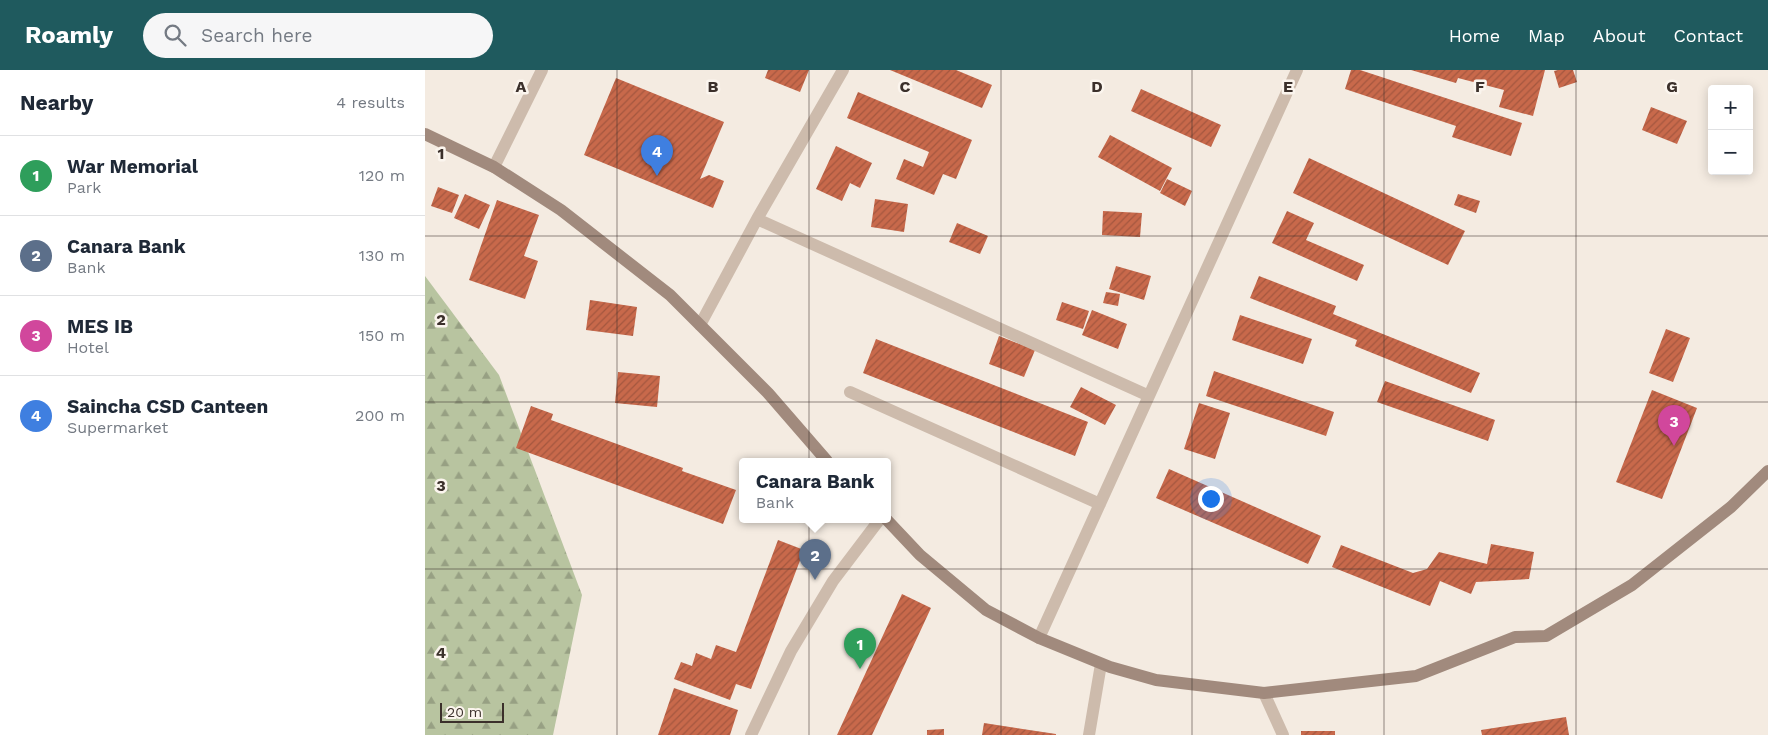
<!DOCTYPE html>
<html lang="en">
<head>
<meta charset="utf-8">
<style>
	:root { --surface:#fff; --page:#f6f6f7; --text:#1f2937; --muted:#747a83; --line:#e0e1e3; --accent:#1f5a5e }
	body { margin:0; font-family:"Work Sans",sans-serif; background:var(--page); color:var(--text) }
	.controls { position:absolute; right:15px; top:15px; display:grid; overflow:hidden; border-radius:5px; box-shadow:0 2px 12px #0003 }
	.controls button { width:45px; height:45px; display:grid; place-items:center; padding:0; border:0; border-bottom:1px solid var(--line); background:var(--surface); color:var(--text); font:25px sans-serif }
	.scale { position:absolute; left:15px; bottom:12px; width:64px; box-sizing:border-box; padding-left:5px; border:2px solid #3b302b; border-top:0; font-size:14px; line-height:18px; white-space:nowrap; color:#3b302b; -webkit-text-stroke:4px #fbf5ee; paint-order:stroke }
	.you { position:absolute; left:785px; top:428px; width:18px; height:18px; margin:-12px; border:4px solid #fff; border-radius:50%; background:#1a73e8; box-shadow:0 0 0 8px #1a73e833 }
	.badge { display:grid; place-items:center; width:32px; height:32px; border-radius:50%; background:var(--accent); color:#fff; font-size:16px; font-weight:700 }
	.pin { position:absolute; translate:-50% -41px; filter:drop-shadow(0 1px 2px #0008) }
	.pin::after { content:''; position:absolute; top:26px; width:18px; height:15px; background:inherit; clip-path:polygon(0 0,100% 0,50% 100%) }
	.popup { position:absolute; left:314px; top:388px; width:152px; height:65px; box-sizing:border-box; display:grid; place-content:center; border-radius:5px; background:var(--surface); filter:drop-shadow(0 1px 4px #0005); font-size:16px; white-space:nowrap; color:var(--muted) }
	.popup b { font-size:19px; color:var(--text) }
	.popup::after { content:''; position:absolute; left:50%; top:100%; margin-left:-10px; border:10px solid transparent; border-top-color:var(--surface) }
	.list { margin:0; padding:0; list-style:none }
	h2 { display:flex; justify-content:space-between; align-items:center; height:65px; margin:0; padding:0 20px; font-size:21px }
	h2 small { font-size:16px; font-weight:400; color:var(--muted) }
	.list li { display:grid; grid-template-columns:32px 1fr auto; gap:15px; align-items:center; box-sizing:border-box; height:80px; padding:0 20px; border-top:1px solid var(--line) }
	.list b { display:block; font-size:19px; white-space:nowrap }
	.list p { margin:0; font-size:16px; white-space:nowrap; color:var(--muted) }
	.list em { font-size:16px; font-style:normal; color:var(--muted) }
	.icon { flex:none; width:28px; height:28px; fill:none; stroke:currentColor; stroke-width:2; stroke-linecap:round; stroke-linejoin:round }
	.map { position:relative; flex:none; width:1343px; height:665px; overflow:hidden }
	header { display:flex; align-items:center; gap:30px; box-sizing:border-box; height:70px; padding:0 25px; background:var(--accent); color:#fff }
	header strong { font-size:24px }
	nav { display:flex; gap:28px; margin-inline-start:auto; font-size:18px }
	.search { width:350px; height:45px; background:var(--page); display:flex; align-items:center; gap:12px; box-sizing:border-box; padding:0 18px; border-radius:28px; color:var(--muted); font-size:19px }
	main { display:flex }
	aside { flex:1; background:var(--surface) }
	.map>svg:first-child { display:block }
</style>
</head>
<body>
<header>
<strong>Roamly</strong>
<div class="search"><svg class="icon" aria-label="search" viewBox="0 0 24 24"><circle cx="10" cy="10" r="6"/><path d="M15 15l6 6"/></svg>Search here</div>
<nav><a>Home</a><a>Map</a><a>About</a><a>Contact</a></nav>
</header>
<main>
<aside>
<h2>Nearby<small>4 results</small></h2>
<ul class="list">
<li><span class="badge" style="background:#2e9e5b">1</span><div><b>War Memorial</b><p>Park</p></div><em>120 m</em></li>
<li><span class="badge" style="background:#5c6f8a">2</span><div><b>Canara Bank</b><p>Bank</p></div><em>130 m</em></li>
<li><span class="badge" style="background:#d1479c">3</span><div><b>MES IB</b><p>Hotel</p></div><em>150 m</em></li>
<li><span class="badge" style="background:#3f7fe0">4</span><div><b>Saincha CSD Canteen</b><p>Supermarket</p></div><em>200 m</em></li>
</ul>
</aside>
<div class="map">
<svg width="1343" height="665" viewBox="0 0 1343 665">
	<defs>
		<pattern id="forest-firs" width="22" height="20" patternUnits="userSpaceOnUse" patternTransform="scale(1.25)"><rect width="22" height="20" fill="#b8c4a0"/><path d="M5 1l3.5 6h-7zM16 11l3.5 6h-7z" fill="#97a083"/></pattern>
		<pattern id="building-hatch" width="6" height="6" patternUnits="userSpaceOnUse" patternTransform="scale(1.25)"><rect width="6" height="6" fill="#c8694b"/><path d="M-1 1l2-2M0 6l6-6M5 7l2-2" fill="none" stroke="#a4573f"/></pattern>
	</defs>
	<rect width="100%" height="100%" fill="#f4ebe1"/>
	<path fill="url(#forest-firs)" d="M 0,206 L 74,305 L 157,525 L 128,665 L 0,665 Z"/>
	<path fill="url(#building-hatch)" d="M 343,0 L 384,0 L 375,22 L 340,8 Z
		M 465,0 L 531,0 L 567,15 L 557,38 Z
		M 926,0 L 935,0 L 1097,53 L 1086,86 L 1027,67 L 1031,56 L 920,19 Z
		M 986,0 L 1120,0 L 1108,46 L 1074,37 L 1079,20 L 1033,8 L 1031,13 Z
		M 1133,0 L 1148,0 L 1152,12 L 1134,18 L 1129,1 Z
		M 191,8 L 299,52 L 275,109 L 284,105 L 299,111 L 288,138 L 159,85 Z
		M 716,19 L 796,55 L 786,77 L 706,41 Z
		M 433,22 L 547,70 L 531,109 L 518,104 L 509,125 L 471,109 L 479,89 L 498,97 L 504,82 L 422,48 Z
		M 1226,37 L 1262,51 L 1252,74 L 1217,60 Z
		M 685,65 L 747,98 L 735,121 L 673,87 Z
		M 411,76 L 447,93 L 435,118 L 425,113 L 417,131 L 391,119 Z
		M 884,88 L 1040,161 L 1023,195 L 868,123 Z
		M 742,109 L 767,121 L 760,136 L 735,123 Z
		M 13,117 L 34,125 L 27,143 L 6,136 Z
		M 40,124 L 65,135 L 54,159 L 29,148 Z
		M 1033,124 L 1055,131 L 1051,143 L 1029,135 Z
		M 450,129 L 483,134 L 479,162 L 446,157 Z
		M 72,130 L 114,145 L 99,186 L 113,191 L 100,229 L 44,210 Z
		M 678,141 L 717,143 L 715,167 L 677,165 Z
		M 862,141 L 889,153 L 881,170 L 939,195 L 932,211 L 847,173 Z
		M 532,153 L 563,166 L 555,184 L 524,172 Z
		M 691,196 L 726,206 L 719,230 L 684,219 Z
		M 834,206 L 911,236 L 908,244 L 1055,303 L 1046,323 L 930,276 L 932,270 L 825,228 Z
		M 681,222 L 695,224 L 693,236 L 678,233 Z
		M 165,230 L 212,237 L 208,266 L 161,260 Z
		M 637,232 L 664,241 L 658,259 L 631,250 Z
		M 667,240 L 702,254 L 693,279 L 657,265 Z
		M 815,245 L 887,269 L 878,294 L 807,270 Z
		M 1241,259 L 1265,268 L 1248,312 L 1224,303 Z
		M 574,266 L 610,280 L 599,307 L 564,294 Z
		M 451,269 L 663,352 L 650,386 L 438,303 Z
		M 789,301 L 909,342 L 901,366 L 781,326 Z
		M 193,302 L 235,306 L 232,337 L 190,333 Z
		M 960,311 L 1070,350 L 1063,371 L 952,332 Z
		M 656,317 L 691,335 L 680,355 L 645,337 Z
		M 1227,320 L 1272,338 L 1237,429 L 1191,412 Z
		M 774,333 L 805,343 L 790,389 L 759,379 Z
		M 106,336 L 128,344 L 126,350 L 258,398 L 257,401 L 311,420 L 298,454 L 91,378 Z
		M 744,399 L 896,466 L 883,494 L 731,428 Z
		M 353,470 L 379,480 L 326,619 L 311,614 L 305,630 L 249,609 L 256,592 L 267,596 L 271,583 L 286,589 L 291,575 L 311,582 Z
		M 1066,474 L 1109,482 L 1104,509 L 1051,512 L 1046,524 L 1015,511 L 1005,536 L 907,497 L 916,475 L 988,503 L 1002,499 L 1014,482 L 1062,494 Z
		M 477,524 L 506,538 L 447,665 L 412,665 Z
		M 249,618 L 313,640 L 305,665 L 233,665 Z
		M 1141,647 L 1144,665 L 1057,665 L 1056,660 Z
		M 559,653 L 631,664 L 631,665 L 557,665 Z
		M 519,659 L 519,665 L 502,665 L 502,660 Z
		M 876,661 L 910,661 L 910,665 L 876,665 Z"/>
	<g fill="none" stroke-linecap="round" stroke-linejoin="round">
		<path stroke="#cdbbac" stroke-width="12" d="M 69,97 L 117,0
			M 332,149 L 722,325
			M 275,255 L 332,149 L 418,0
			M 425,322 L 675,434
			M 614,568 L 872,0
			M 839,623 L 858,665
			M 326,665 L 366,581 L 408,511 L 455,449
			M 664,665 L 676,594"/>
		<path stroke="#a18a7d" stroke-width="12" d="M 0,64 L 69,97 L 136,140 L 245,225 L 343,323 L 402,391
			M 461,449 L 495,485 L 561,540 L 614,568 L 685,597 L 731,610 L 839,623 L 991,606 L 1090,567 L 1121,566 L 1207,515 L 1306,437 L 1343,401"/>
	</g>
	<path fill="none" stroke="#3b302b" stroke-width="1" stroke-opacity="0.55" d="M 192,0 L 192,665M 384,0 L 384,665M 576,0 L 576,665M 767,0 L 767,665M 959,0 L 959,665M 1151,0 L 1151,665M 0,166 L 1343,166M 0,332 L 1343,332M 0,499 L 1343,499"/>
	<g font-size="16" text-anchor="middle" font-weight="bold" fill="#3b302b" stroke="#fbf5ee" stroke-width="5" stroke-linejoin="round" paint-order="stroke">
		<text x="96" y="22">A</text>
		<text x="288" y="22">B</text>
		<text x="480" y="22">C</text>
		<text x="672" y="22">D</text>
		<text x="863" y="22">E</text>
		<text x="1055" y="22">F</text>
		<text x="1247" y="22">G</text>
		<text x="16" y="89">1</text>
		<text x="16" y="255">2</text>
		<text x="16" y="421">3</text>
		<text x="16" y="588">4</text>
	</g>
</svg>
<div class="controls">
<button>+</button>
<button>−</button>
</div>
<div class="scale">20 m</div>
<div class="you"></div>
<div class="pin badge" style="left:435px;top:599px;background:#2e9e5b">1</div>
<div class="pin badge" style="left:390px;top:510px;background:#5c6f8a">2</div>
<div class="popup"><b>Canara Bank</b>Bank</div>
<div class="pin badge" style="left:1249px;top:376px;background:#d1479c">3</div>
<div class="pin badge" style="left:232px;top:106px;background:#3f7fe0">4</div>
</div>
</main>
</body>
</html>
